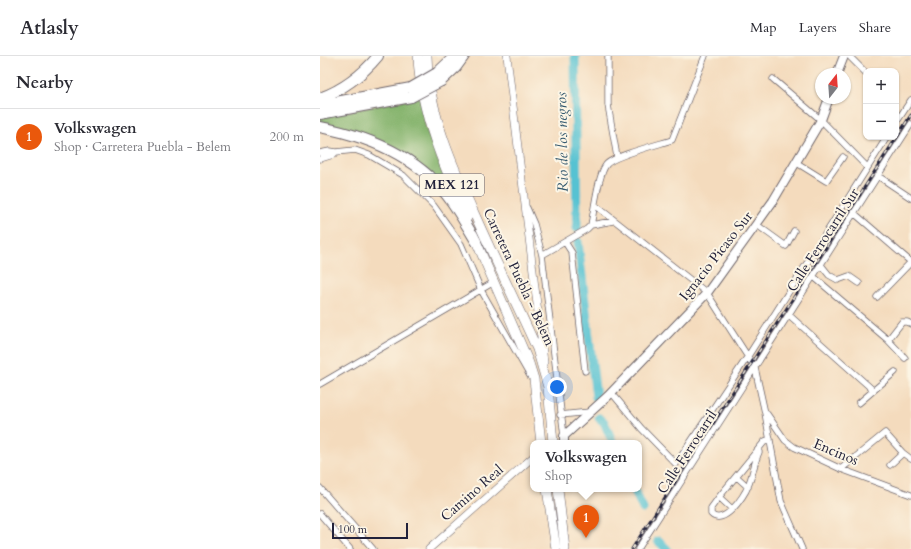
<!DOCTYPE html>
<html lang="en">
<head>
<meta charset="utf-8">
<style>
	:root { --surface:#fff; --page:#f2f2f3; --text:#2b2b33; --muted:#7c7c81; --line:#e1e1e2; --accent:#ea580c }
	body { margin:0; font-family:Cardo,serif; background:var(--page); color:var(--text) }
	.controls { position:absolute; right:12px; top:12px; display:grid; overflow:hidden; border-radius:8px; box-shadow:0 1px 3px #0004 }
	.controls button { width:36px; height:36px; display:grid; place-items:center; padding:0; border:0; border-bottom:1px solid var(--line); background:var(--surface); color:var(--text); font:20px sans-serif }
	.compass { position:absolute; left:495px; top:12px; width:36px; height:36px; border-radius:50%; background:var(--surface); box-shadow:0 1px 3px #0004; rotate:17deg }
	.scale { position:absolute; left:12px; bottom:10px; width:76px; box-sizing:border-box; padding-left:4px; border:2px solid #22223b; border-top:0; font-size:11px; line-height:14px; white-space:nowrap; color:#22223b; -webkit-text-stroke:3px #fcf5e5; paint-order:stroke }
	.you { position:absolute; left:237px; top:331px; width:14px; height:14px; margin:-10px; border:3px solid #fff; border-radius:50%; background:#1a73e8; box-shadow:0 0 0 6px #1a73e833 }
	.badge { display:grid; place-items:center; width:26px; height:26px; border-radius:50%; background:var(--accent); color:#fff; font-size:13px; font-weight:700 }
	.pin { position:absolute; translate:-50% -33px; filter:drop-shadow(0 1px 2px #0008) }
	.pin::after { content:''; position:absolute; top:21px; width:14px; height:12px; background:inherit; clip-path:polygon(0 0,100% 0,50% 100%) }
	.popup { position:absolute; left:210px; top:384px; width:112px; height:52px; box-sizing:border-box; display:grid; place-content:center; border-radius:8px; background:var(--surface); filter:drop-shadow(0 1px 3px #0005); font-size:13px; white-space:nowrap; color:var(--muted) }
	.popup b { font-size:15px; color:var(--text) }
	.popup::after { content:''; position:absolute; left:50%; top:100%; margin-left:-8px; border:8px solid transparent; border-top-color:var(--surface) }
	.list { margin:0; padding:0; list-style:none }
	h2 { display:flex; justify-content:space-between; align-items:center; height:52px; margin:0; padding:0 16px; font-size:17px }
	h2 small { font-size:13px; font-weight:400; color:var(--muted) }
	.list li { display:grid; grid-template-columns:26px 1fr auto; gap:12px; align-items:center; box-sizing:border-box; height:56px; padding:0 16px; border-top:1px solid var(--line) }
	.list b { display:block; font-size:15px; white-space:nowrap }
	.list p { margin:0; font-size:13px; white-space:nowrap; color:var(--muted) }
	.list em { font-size:13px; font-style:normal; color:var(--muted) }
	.map { position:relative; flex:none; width:591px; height:493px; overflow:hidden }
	header { display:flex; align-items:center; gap:24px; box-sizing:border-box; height:56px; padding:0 20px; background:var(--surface); border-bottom:1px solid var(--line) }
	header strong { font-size:19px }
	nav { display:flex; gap:22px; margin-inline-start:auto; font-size:14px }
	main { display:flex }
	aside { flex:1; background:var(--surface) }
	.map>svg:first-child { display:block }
</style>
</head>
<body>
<header>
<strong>Atlasly</strong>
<nav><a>Map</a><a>Layers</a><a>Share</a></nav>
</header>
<main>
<aside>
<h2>Nearby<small></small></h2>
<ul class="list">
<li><span class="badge">1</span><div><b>Volkswagen</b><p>Shop · Carretera Puebla - Belem</p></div><em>200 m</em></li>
</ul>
</aside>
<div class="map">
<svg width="591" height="493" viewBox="0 0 591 493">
	<rect width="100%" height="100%" fill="#fcf5e5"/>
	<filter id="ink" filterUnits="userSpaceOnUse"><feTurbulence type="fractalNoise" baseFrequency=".025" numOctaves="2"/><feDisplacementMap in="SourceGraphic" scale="8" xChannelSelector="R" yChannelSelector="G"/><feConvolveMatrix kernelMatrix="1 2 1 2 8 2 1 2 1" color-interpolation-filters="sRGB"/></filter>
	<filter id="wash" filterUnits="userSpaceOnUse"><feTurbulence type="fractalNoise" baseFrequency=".012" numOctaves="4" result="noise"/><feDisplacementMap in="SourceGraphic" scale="16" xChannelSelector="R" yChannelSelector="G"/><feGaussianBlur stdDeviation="0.9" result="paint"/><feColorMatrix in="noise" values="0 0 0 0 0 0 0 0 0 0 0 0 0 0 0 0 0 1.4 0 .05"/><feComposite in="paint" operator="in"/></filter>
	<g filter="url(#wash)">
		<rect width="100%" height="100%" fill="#f4dbbd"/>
		<path fill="#85b46d" stroke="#546b54" d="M 100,41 L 106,72 L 133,144 L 77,92 L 35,74 L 0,66 L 0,61 Z"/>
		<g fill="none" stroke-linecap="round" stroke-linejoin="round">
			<path stroke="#57c2d2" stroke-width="9" d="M 255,0 L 257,172
				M 258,186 L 276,341
				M 279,362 L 284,366 L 293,387
				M 314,433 L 323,453
				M 338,485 L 347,493"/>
		</g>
	</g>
	<g filter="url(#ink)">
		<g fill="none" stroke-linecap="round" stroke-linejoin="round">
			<g stroke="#6c6368" stroke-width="7">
				<path id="minor" d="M 288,0 L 288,49 L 297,101
					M 529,0 L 546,17
					M 453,23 L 501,64 L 547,111
					M 576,67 L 591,44
					M 0,97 L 10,95 L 16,96
					M 0,103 L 13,99 L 16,96 L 35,94 L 49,99 L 83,119 L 114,150 L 141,188 L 161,234 L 210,320
					M 477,107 L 506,125 L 523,101
					M 558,120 L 591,142
					M 275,149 L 387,237 L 435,312 L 445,357 L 461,445 L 482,493
					M 207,152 L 214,168 L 222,199 L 244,380
					M 534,157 L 591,206
					M 271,169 L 293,165
					M 437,169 L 466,190 L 474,175
					M 245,186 L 252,197 L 265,315
					M 222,199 L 267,173 L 271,169 C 274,155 278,119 286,109 C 292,100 340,88 352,84 L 385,0
					M 501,209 L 509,219 L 518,224 L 529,220 L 539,227
					M 494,221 L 568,284 L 585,302
					M 557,241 L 591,206
					M 469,259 L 553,334
					M 568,284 L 582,266 L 587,266 L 591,268
					M 0,328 L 174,226
					M 291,336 L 321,372 L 356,408 L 428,300 L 567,81
					M 539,347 L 575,316
					M 447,358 L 465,384 L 474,391 L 521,413 L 591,439
					M 240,359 L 270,356
					M 438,394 L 439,396 C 434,407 433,419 428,430 C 424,441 403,471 391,458 L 391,452 L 399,441 L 445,385 L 450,383
					M 570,409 L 583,397
					M 521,413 L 565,377 L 583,397 L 591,403
					M 417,421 L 428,431
					M 0,432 L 53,493
					M 399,441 L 412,453
					M 0,458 L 30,493
					M 318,493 L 591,68"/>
			</g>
			<g stroke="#6c6368" stroke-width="8">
				<path id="tertiary" d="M 187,0 L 224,306
					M 109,493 L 213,401"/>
			</g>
			<g stroke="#6c6368" stroke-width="10">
				<path id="secondary" d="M 517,18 L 524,0
					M 244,387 L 244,380 L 288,340 L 387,237 L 453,145 L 501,64 L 509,42"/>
			</g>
			<g stroke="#6c6368" stroke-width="10">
				<path id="primary" d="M 98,0 C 100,57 124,111 147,162
					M 107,0 C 109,60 135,115 159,168 C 178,210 198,251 217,293 L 228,331 L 233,387
					M 153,178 L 209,307 L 214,323 L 221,387
					M 227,433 L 236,493
					M 238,433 L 245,493"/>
			</g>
			<g stroke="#6c6368" stroke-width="12">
				<path id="motorway" d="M 117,17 L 135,0
					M 121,25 L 136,11 L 144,0
					M 0,42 C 22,34 43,18 58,0
					M 0,49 L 91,32
					M 0,58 L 91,41
					M 0,71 C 51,81 101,102 132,146 C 141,159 148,172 156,185"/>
			</g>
			<use href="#minor" stroke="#fff" stroke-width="5.5"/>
			<use href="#tertiary" stroke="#fff" stroke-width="7"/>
			<use href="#secondary" stroke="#fff" stroke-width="8"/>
			<use href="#primary" stroke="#fff" stroke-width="9"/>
			<use href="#motorway" stroke="#fff" stroke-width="10"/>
			<g stroke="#22223b" stroke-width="3">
				<path id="rail" d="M 312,493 L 591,59"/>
			</g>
			<use href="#rail" stroke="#fcf5e5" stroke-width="1.5" stroke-dasharray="4.5" stroke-linecap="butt"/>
			<g stroke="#6c6368" stroke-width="12" stroke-linecap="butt">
				<path id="motorway-bridge" d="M 91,32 L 117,17
					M 91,41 L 121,25"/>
			</g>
			<use href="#motorway-bridge" stroke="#fff" stroke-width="10"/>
		</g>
	</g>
	<g text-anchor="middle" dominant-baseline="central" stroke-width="4" stroke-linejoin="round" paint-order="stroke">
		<rect fill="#fcf5e5" stroke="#63616e" stroke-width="1" x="100" y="118" width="64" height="22" rx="3"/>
		<g font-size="13" font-weight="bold" fill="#22223b">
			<text x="132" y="129">MEX 121</text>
		</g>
		<g font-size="14" fill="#22223b" stroke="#fcf5e5">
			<text transform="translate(503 184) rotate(-57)">Calle Ferrocarril Sur</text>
			<text transform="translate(396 200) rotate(-52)">Ignacio Picaso Sur</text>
			<text transform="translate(199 221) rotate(65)">Carretera Puebla - Belem</text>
			<text transform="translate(367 396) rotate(-57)">Calle Ferrocarril</text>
			<text transform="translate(516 396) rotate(23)">Encinos</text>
			<text transform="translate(152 437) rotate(-41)">Camino Real</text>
		</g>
		<g font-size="15" font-style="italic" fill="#355a70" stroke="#fcf5e5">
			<text transform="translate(242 86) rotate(-91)">Rio de los negros</text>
		</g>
	</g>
</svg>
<div class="controls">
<button>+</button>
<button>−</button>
</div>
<svg class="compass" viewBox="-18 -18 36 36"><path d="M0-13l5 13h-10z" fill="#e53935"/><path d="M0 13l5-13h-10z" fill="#7c7c81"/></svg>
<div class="scale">100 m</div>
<div class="you"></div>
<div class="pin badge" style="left:266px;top:482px">1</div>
<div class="popup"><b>Volkswagen</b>Shop</div>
</div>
</main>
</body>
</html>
